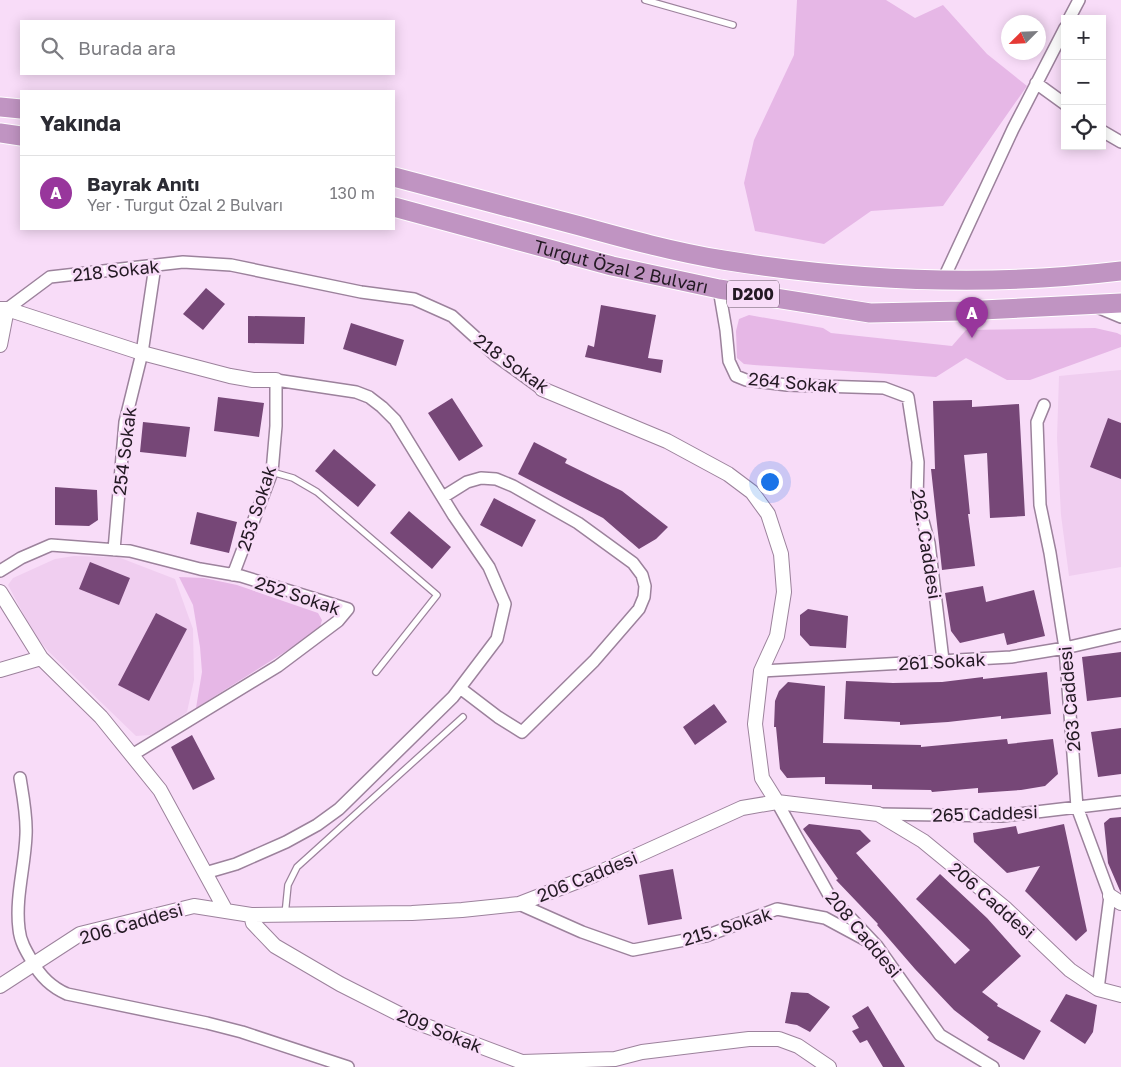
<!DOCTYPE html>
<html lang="tr">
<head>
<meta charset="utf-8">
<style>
	:root { --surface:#fff; --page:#f7f7f7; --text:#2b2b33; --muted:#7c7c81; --line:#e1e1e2; --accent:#98369c }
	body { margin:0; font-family:"Golos Text",sans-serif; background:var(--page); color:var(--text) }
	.controls { position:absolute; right:15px; top:15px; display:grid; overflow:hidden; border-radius:0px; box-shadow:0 2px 12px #0003 }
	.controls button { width:45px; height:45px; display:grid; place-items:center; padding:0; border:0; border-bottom:1px solid var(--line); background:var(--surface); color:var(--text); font:25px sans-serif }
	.compass { position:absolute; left:1001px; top:15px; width:45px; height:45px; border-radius:50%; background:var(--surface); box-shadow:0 2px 12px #0003; rotate:246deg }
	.you { position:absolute; left:769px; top:481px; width:18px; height:18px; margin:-12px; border:4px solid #fff; border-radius:50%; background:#1a73e8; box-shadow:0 0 0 8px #1a73e833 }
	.badge { display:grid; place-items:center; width:32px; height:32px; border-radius:50%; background:var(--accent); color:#fff; font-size:16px; font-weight:700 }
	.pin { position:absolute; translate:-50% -41px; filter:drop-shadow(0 1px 2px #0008) }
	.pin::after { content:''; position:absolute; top:26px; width:18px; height:15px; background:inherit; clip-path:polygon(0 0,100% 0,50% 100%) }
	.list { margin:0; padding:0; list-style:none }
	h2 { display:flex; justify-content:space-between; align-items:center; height:65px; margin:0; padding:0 20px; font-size:21px }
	h2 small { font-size:16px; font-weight:400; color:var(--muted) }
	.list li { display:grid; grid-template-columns:32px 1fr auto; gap:15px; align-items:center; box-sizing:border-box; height:75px; padding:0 20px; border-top:1px solid var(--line) }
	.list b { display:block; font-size:19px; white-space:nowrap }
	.list p { margin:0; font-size:16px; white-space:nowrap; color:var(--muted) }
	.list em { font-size:16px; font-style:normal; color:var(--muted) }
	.icon { flex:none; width:28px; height:28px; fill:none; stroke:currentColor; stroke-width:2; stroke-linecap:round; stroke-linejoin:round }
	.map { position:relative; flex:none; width:1121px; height:1067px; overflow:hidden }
	.search { position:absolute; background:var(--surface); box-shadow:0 2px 12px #0003; left:20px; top:20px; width:375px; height:55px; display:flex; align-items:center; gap:12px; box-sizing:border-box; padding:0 18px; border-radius:0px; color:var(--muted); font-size:19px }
	.panel { position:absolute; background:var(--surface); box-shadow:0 2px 12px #0003; left:20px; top:90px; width:375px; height:140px; border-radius:0px }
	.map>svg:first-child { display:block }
</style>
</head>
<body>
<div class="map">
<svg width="1121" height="1067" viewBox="0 0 1121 1067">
	<rect width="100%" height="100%" fill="#f8dcf8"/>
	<path fill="#f0cef0" d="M 1121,370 L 1121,567 L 1069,576 L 1061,515 L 1057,438 L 1059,376 Z
		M 74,556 L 118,557 L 175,579 L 193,629 L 194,680 L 187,712 L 167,726 L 150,735 L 136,736 L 49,652 L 34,634 L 8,585 L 13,578 L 55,559 Z"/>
	<path fill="#e6b7e6" d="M 797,0 L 886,0 L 915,18 L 943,5 L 987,54 L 1027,86 L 943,206 L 871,211 L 824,244 L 755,231 L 744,183 L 754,140 L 794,55 Z
		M 749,315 L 823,328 L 831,333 L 952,346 L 966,330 L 1095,328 L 1117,333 L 1121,335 L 1121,347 L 1030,380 L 1007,380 L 966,358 L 936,377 L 754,365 L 744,364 L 737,358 L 736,331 L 739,319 Z
		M 179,577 L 204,578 L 237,585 L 318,613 L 322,620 L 320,627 L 299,643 L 196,708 L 202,672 L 200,647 L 193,605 Z"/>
	<path fill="#764777" d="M 206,288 L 225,304 L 203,330 L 183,314 Z
		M 601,305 L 656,315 L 648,358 L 663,360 L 661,373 L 585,357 L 588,345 L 594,347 Z
		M 248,316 L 305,317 L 304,344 L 248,343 Z
		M 351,323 L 404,340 L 396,366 L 343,349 Z
		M 218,397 L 264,403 L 259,437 L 214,431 Z
		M 452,398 L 483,446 L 459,461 L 428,413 Z
		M 972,400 L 972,407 L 1019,404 L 1025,516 L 990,518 L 987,453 L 964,455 L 970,514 L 968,514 L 975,566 L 942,570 L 931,469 L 935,469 L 933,401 Z
		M 1108,418 L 1121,423 L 1121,479 L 1090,467 Z
		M 143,422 L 190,427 L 186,457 L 140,452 Z
		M 534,442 L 567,459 L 565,463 L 622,491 L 668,527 L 656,539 L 639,549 L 603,518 L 518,474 Z
		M 334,449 L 376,485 L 358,507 L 315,471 Z
		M 55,487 L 97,490 L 98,520 L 89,526 L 55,525 Z
		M 494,498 L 536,520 L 522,547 L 480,525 Z
		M 409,511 L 451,547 L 432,569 L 390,533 Z
		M 197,512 L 237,522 L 229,553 L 190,544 Z
		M 90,562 L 130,578 L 119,605 L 79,589 Z
		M 983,586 L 986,602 L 1034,590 L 1045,636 L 1007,645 L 1004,633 L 960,643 L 951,631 L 945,593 Z
		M 808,609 L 848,616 L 846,648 L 810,646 L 800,635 L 800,615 Z
		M 156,613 L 187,629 L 149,701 L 118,685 Z
		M 1121,652 L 1121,697 L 1087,701 L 1082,657 Z
		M 1047,672 L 1051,714 L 1001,719 L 1001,716 L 948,722 L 900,725 L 900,722 L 844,719 L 846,681 L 893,683 L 942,682 L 983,677 L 983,679 Z
		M 788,682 L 825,686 L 823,743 L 921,745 L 921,747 L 1007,739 L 1008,744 L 1053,739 L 1058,774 L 1045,786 L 1021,790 L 978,793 L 978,788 L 932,792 L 931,790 L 872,789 L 872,785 L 825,784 L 825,777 L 787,778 L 780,769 L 776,727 L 774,727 L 775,701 L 779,691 Z
		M 714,704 L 727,722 L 695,745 L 683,727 Z
		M 1121,728 L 1121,774 L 1098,777 L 1091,732 Z
		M 192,735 L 215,779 L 193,790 L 171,747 Z
		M 1121,817 L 1121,893 L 1108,863 L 1104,823 L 1110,818 Z
		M 809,824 L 860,830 L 871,841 L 856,853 L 955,964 L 970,950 L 916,899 L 940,874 L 987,918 L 1021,956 L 982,992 L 998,1004 L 997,1006 L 1041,1031 L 1024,1060 L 987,1040 L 989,1037 L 954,1010 L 915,969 L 877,925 L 878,924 L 836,880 L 838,879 L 803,829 Z
		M 1064,824 L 1087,931 L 1076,941 L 1025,891 L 1040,866 L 1007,873 L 974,842 L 973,833 L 1016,826 L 1018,834 Z
		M 673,869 L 682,919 L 648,925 L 639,875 Z
		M 791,992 L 808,993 L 830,1007 L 810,1032 L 797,1025 L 785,1023 Z
		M 1066,994 L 1097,1005 L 1093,1032 L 1085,1044 L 1050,1021 Z
		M 868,1006 L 905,1067 L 883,1067 L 867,1040 L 860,1043 L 852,1031 L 859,1028 L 852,1016 Z"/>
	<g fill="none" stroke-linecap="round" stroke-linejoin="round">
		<g stroke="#9c829c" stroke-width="8">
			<path id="service" d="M 645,0 L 733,25
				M 272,472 L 293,478 L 317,492 L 437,595 L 376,672
				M 285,915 L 288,885 L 297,867 L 463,717"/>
		</g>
		<g stroke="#9c829c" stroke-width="14">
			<path id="minor" d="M 1069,19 L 1079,0
				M 1036,83 L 1065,104
				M 1102,131 L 1121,142
				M 943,280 L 1013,129 L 1065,28
				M 719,289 L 726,330 L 729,361 L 736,376 L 746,380 L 787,385 L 884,388 L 908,397 L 918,462 L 917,499 L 929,543 L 943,660
				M 1097,307 L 1121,317
				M 7,309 L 50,277 L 183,262 L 231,265 L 361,292 L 414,299 L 452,316 L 495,355 L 542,389
				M 1044,405 L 1037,422 L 1040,505 L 1050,553 L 1065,648 L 1077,807 L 1110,896 L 1098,989
				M 443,497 L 467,482 L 481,478 L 496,479 L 513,486 L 578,523 L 633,563 L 642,575 L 645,586 L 644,597 L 639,609 L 594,661 L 522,732 L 498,717 L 460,688
				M 114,550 L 125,422 L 142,353 L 155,266
				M 0,571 L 21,558 L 51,545 L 130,551 L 200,569 L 241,576 L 348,609 L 338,621 L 278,666 L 132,755
				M 761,671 L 1011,657 L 1065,648 L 1121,635
				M 20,778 C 23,796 27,816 26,835 C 25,866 15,898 19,929 C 20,941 26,951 32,961 C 40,976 51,987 67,994 L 207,1023 L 242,1032 L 348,1067
				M 777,802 L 829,895 L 877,946 L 940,1035 L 993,1067
				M 878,814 L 1002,816 L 1121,802
				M 205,873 L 236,864 L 286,842 L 317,825 L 339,809 L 453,697 L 497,639 L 505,604 L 489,567 L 454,516 L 403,433 L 395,420 L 382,407 L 369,397 L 356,392 L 276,380 L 276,426 L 272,472 L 233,575
				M 519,904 L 582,932 L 633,950 L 706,936 L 777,909 L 825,918 L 877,946"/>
		</g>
		<g stroke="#9c829c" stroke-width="16">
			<path id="tertiary" d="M 0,309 L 7,309 L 142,353 L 230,376 L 253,380 L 276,380
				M 0,345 L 7,309
				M 542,389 L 667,441 L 728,474 L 752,492 L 768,514 L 781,554 L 784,592 L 777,636 L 761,671 L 755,724 L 762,778 L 777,802
				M 0,592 L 41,658 L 101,717 L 160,790 L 226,911
				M 0,670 L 41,658
				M 1110,896 L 1121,903
				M 251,915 L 253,923 L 275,946 L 340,984 L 413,1021 L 522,1062 L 615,1059 L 642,1052 L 749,1039 L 779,1039 L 798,1046 L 829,1067
				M 0,986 L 80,934 L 194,906 L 251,915 L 412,913 L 462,910 L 519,904 L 594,875 L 742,808 L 777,802 L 878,814 L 923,841 L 1006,909 L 1070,970 L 1098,989 L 1121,995"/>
		</g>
		<g stroke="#fff" stroke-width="21">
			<g id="trunk">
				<path d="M 0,107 L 21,109"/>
				<path d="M 0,133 L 21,136"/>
				<path d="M 394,177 C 456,193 518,210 580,226 C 627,239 674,252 723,260 C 854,281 989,287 1121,271"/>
				<path id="s1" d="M 394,207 L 612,266 L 719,289 L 870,313 L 962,311 L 1121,303"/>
			</g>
		</g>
		<use href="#service" stroke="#fff" stroke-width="5.5"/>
		<use href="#minor" stroke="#fff" stroke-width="11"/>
		<use href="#tertiary" stroke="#fff" stroke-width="14"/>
		<use href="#trunk" stroke="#c094c2" stroke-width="19"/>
	</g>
	<g text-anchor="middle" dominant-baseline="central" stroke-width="5" stroke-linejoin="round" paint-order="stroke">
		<rect fill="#f8dcf8" stroke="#635463" stroke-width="1" x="727" y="280.5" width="52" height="27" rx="4"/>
		<g font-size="16" font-weight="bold" fill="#231923">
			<text x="753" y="294">D200</text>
		</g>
		<g font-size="18" fill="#231923" stroke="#f8dcf8">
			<text stroke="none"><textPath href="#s1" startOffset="235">Turgut Özal 2 Bulvarı</textPath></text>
			<text transform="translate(116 270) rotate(-6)">218 Sokak</text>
			<text transform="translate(512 363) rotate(36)">218 Sokak</text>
			<text transform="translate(793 382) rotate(5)">264 Sokak</text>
			<text transform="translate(124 451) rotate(-83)">254 Sokak</text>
			<text transform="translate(256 508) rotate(-72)">253 Sokak</text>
			<text transform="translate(927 544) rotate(81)">262. Caddesi</text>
			<text transform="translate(298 595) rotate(18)">252 Sokak</text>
			<text transform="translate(942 661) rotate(-3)">261 Sokak</text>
			<text transform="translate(1069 699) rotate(-95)">263 Caddesi</text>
			<text transform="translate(985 813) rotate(-2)">265 Caddesi</text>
			<text transform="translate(587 876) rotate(-22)">206 Caddesi</text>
			<text transform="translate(992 900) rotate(41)">206 Caddesi</text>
			<text transform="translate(131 923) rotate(-16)">206 Caddesi</text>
			<text transform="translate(727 926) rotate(-17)">215. Sokak</text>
			<text transform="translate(864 934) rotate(50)">208 Caddesi</text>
			<text transform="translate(440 1030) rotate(22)">209 Sokak</text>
		</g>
	</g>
</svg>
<div class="controls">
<button>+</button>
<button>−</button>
<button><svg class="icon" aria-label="locate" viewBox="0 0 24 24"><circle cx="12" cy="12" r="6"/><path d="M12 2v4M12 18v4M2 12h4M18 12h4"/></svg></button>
</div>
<svg class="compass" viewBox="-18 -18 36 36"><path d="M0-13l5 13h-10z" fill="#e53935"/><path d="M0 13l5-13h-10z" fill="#7c7c81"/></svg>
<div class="you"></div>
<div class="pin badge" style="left:972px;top:338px">A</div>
<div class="search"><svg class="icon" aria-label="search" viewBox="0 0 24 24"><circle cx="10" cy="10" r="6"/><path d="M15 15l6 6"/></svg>Burada ara</div>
<section class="panel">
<h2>Yakında<small></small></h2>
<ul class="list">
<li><span class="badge">A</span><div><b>Bayrak Anıtı</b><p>Yer · Turgut Özal 2 Bulvarı</p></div><em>130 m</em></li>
</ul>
</section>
</div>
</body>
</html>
